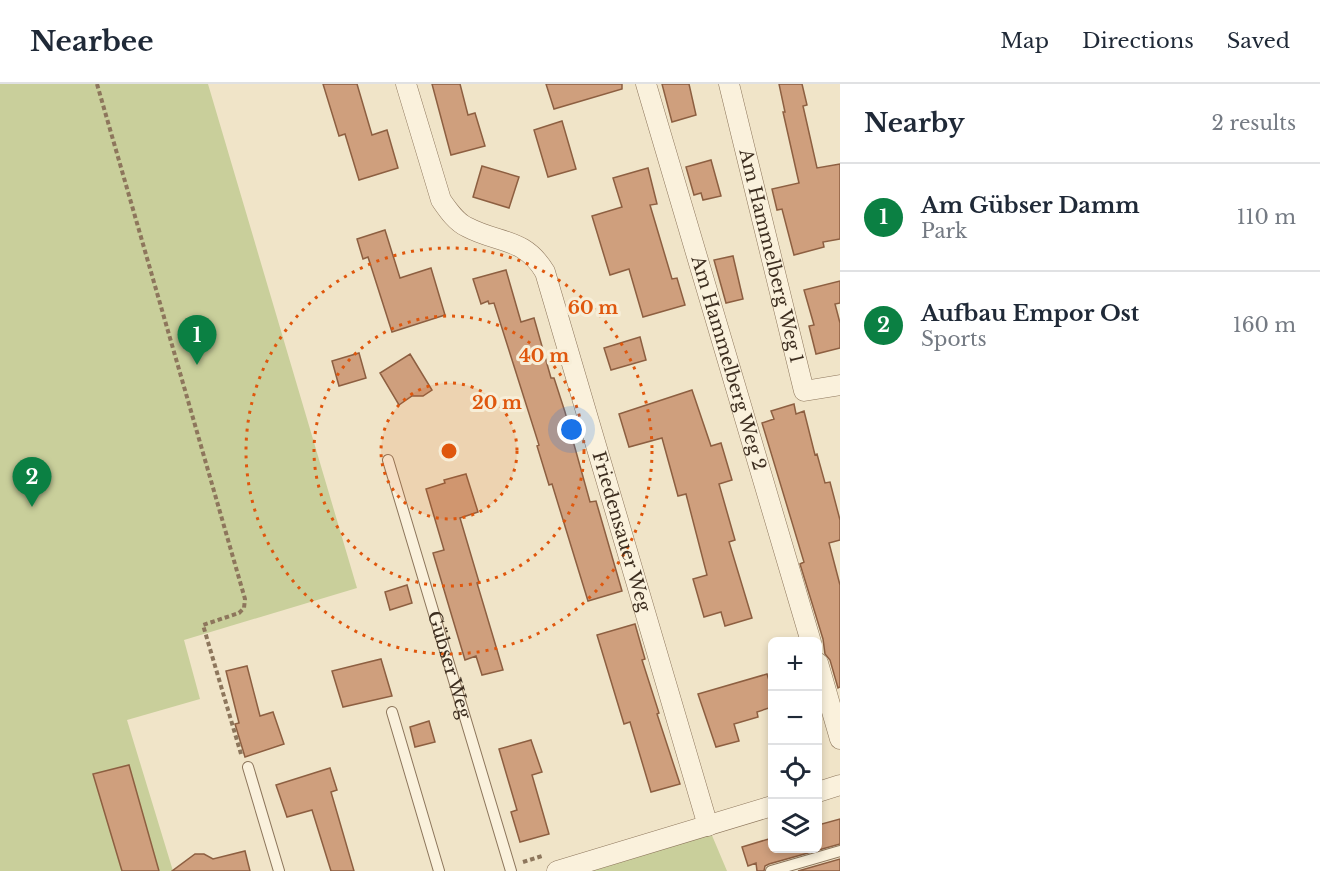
<!DOCTYPE html>
<html lang="en">
<head>
<meta charset="utf-8">
<style>
	:root { --surface:#fff; --page:#f6f6f7; --text:#1f2937; --muted:#747a83; --line:#e0e1e3; --accent:#0b8043 }
	body { margin:0; font-family:"Libre Baskerville",serif; background:var(--page); color:var(--text) }
	.controls { position:absolute; right:18px; bottom:18px; display:grid; overflow:hidden; border-radius:9px; box-shadow:0 3px 9px #0003 }
	.controls button { width:54px; height:54px; display:grid; place-items:center; padding:0; border:0; border-bottom:2px solid var(--line); background:var(--surface); color:var(--text); font:30px sans-serif }
	.you { position:absolute; left:572px; top:346px; width:21px; height:21px; margin:-15px; border:4px solid #fff; border-radius:50%; background:#1a73e8; box-shadow:0 0 0 9px #1a73e833 }
	.badge { display:grid; place-items:center; width:39px; height:39px; border-radius:50%; background:var(--accent); color:#fff; font-size:20px; font-weight:700 }
	.pin { position:absolute; translate:-50% -50px; filter:drop-shadow(0 2px 3px #0008) }
	.pin::after { content:''; position:absolute; top:32px; width:21px; height:18px; background:inherit; clip-path:polygon(0 0,100% 0,50% 100%) }
	.list { margin:0; padding:0; list-style:none }
	h2 { display:flex; justify-content:space-between; align-items:center; height:78px; margin:0; padding:0 24px; font-size:26px }
	h2 small { font-size:20px; font-weight:400; color:var(--muted) }
	.list li { display:grid; grid-template-columns:39px 1fr auto; gap:18px; align-items:center; box-sizing:border-box; height:108px; padding:0 24px; border-top:2px solid var(--line) }
	.list b { display:block; font-size:22px; white-space:nowrap }
	.list p { margin:0; font-size:20px; white-space:nowrap; color:var(--muted) }
	.list em { font-size:20px; font-style:normal; color:var(--muted) }
	.icon { flex:none; width:33px; height:33px; fill:none; stroke:currentColor; stroke-width:2; stroke-linecap:round; stroke-linejoin:round }
	.map { position:relative; flex:none; width:840px; height:787px; overflow:hidden }
	header { display:flex; align-items:center; gap:36px; box-sizing:border-box; height:84px; padding:0 30px; background:var(--surface); border-bottom:2px solid var(--line) }
	header strong { font-size:28px }
	nav { display:flex; gap:33px; margin-inline-start:auto; font-size:21px }
	main { display:flex }
	aside { flex:1; background:var(--surface) }
	.map>svg:first-child { display:block }
</style>
</head>
<body>
<header>
<strong>Nearbee</strong>
<nav><a>Map</a><a>Directions</a><a>Saved</a></nav>
</header>
<main>
<div class="map">
<svg width="840" height="787" viewBox="0 0 840 787">
	<rect width="100%" height="100%" fill="#f0e4c8"/>
	<path fill="#c9cf9b" d="M 0,0 L 208,0 L 357,504 L 184,556 L 200,615 L 127,636 L 173,787 L 0,787 Z
		M 708,742 L 727,787 L 558,787 Z"/>
	<path fill="#cf9f7d" stroke="#8d5f41" stroke-width="1.5" d="M 323,0 L 357,0 L 372,51 L 387,46 L 398,84 L 359,96 L 345,50 L 339,52 Z
		M 432,0 L 460,0 L 468,31 L 475,29 L 485,62 L 451,71 Z
		M 546,0 L 622,0 L 622,5 L 554,25 Z
		M 662,0 L 689,0 L 696,31 L 672,38 Z
		M 779,0 L 802,0 L 807,21 L 803,22 L 817,84 L 840,80 L 840,155 L 823,158 L 824,163 L 794,171 L 782,125 L 777,126 L 772,105 L 799,99 L 783,28 L 785,28 Z
		M 562,37 L 576,85 L 548,93 L 534,46 Z
		M 711,76 L 721,112 L 703,116 L 701,109 L 694,111 L 686,83 Z
		M 482,82 L 519,93 L 509,124 L 473,113 Z
		M 648,84 L 657,120 L 650,121 L 672,195 L 677,194 L 685,221 L 643,233 L 629,185 L 610,191 L 592,132 L 622,123 L 613,94 Z
		M 385,146 L 400,194 L 431,184 L 445,231 L 392,248 L 368,173 L 363,175 L 357,155 Z
		M 733,172 L 743,215 L 726,219 L 714,176 Z
		M 506,186 L 521,238 L 534,234 L 551,294 L 554,294 L 565,328 L 590,418 L 596,417 L 622,507 L 588,517 L 552,400 L 549,401 L 537,362 L 539,361 L 494,219 L 489,220 L 488,217 L 481,220 L 473,195 Z
		M 840,197 L 840,219 L 835,220 L 840,239 L 840,264 L 816,270 L 809,242 L 814,241 L 804,206 Z
		M 640,253 L 646,276 L 611,286 L 604,264 Z
		M 359,269 L 366,294 L 339,302 L 332,277 Z
		M 410,270 L 432,306 L 423,312 L 412,312 L 399,321 L 380,289 Z
		M 692,306 L 711,362 L 721,359 L 732,396 L 719,400 L 735,456 L 729,458 L 752,534 L 725,542 L 721,528 L 704,533 L 693,495 L 707,491 L 686,410 L 678,412 L 662,354 L 629,363 L 619,330 Z
		M 794,320 L 796,330 L 804,327 L 815,371 L 817,370 L 825,399 L 830,398 L 840,436 L 840,456 L 829,459 L 840,501 L 840,603 L 838,604 L 830,576 L 825,570 L 823,555 L 800,480 L 804,478 L 762,339 L 774,335 L 771,327 Z
		M 466,390 L 478,428 L 460,434 L 479,498 L 477,499 L 503,586 L 482,591 L 476,572 L 465,576 L 453,536 L 433,469 L 444,466 L 426,405 L 445,399 L 444,396 Z
		M 407,501 L 412,519 L 390,526 L 385,508 Z
		M 635,540 L 645,575 L 642,576 L 659,629 L 657,630 L 680,700 L 651,708 L 630,638 L 624,640 L 597,551 Z
		M 381,575 L 392,612 L 343,623 L 332,587 Z
		M 247,582 L 260,632 L 273,628 L 284,660 L 245,673 L 235,640 L 239,639 L 226,587 Z
		M 767,590 L 772,606 L 772,623 L 757,628 L 758,633 L 734,640 L 739,657 L 716,663 L 698,610 Z
		M 429,637 L 435,658 L 415,663 L 410,643 Z
		M 531,656 L 542,688 L 532,691 L 549,750 L 520,758 L 511,728 L 517,726 L 499,665 Z
		M 129,681 L 159,787 L 122,787 L 93,690 Z
		M 330,684 L 337,706 L 331,708 L 354,787 L 331,787 L 312,726 L 287,733 L 276,701 Z
		M 840,735 L 840,760 L 769,780 L 765,782 L 764,787 L 757,787 L 756,779 L 748,782 L 742,763 L 772,754 L 772,765 L 818,765 L 818,741 Z
		M 245,767 L 250,787 L 172,787 L 195,770 L 204,770 L 213,775 Z
		M 840,775 L 840,787 L 798,787 Z"/>
	<g fill="none" stroke-linecap="round" stroke-linejoin="round">
		<g stroke="#8d765c" stroke-width="12">
			<g id="service">
				<path id="s1" d="M 388,376 L 511,787"/>
				<path d="M 392,628 L 439,787"/>
				<path d="M 248,683 L 279,787"/>
				<path d="M 771,787 L 840,767"/>
			</g>
		</g>
		<g stroke="#8d765c" stroke-width="21">
			<g id="minor">
				<path id="s2" d="M 406,0 L 441,116 C 448,126 456,138 467,143 C 499,160 524,153 545,188 L 708,742"/>
				<path id="s3" d="M 646,0 L 811,558"/>
				<path id="s4" d="M 729,0 L 804,307 L 840,301"/>
				<path d="M 818,579 L 840,655"/>
				<path d="M 818,708 L 840,701"/>
				<path d="M 557,787 L 772,722"/>
			</g>
		</g>
		<path stroke="#8d765c" stroke-width="4" stroke-dasharray="4.5 3" stroke-linecap="butt" d="M 97,0 L 245,515 L 244,524 L 239,529 L 203,541 L 241,670
			M 523,778 L 542,772"/>
		<use href="#service" stroke="#faf1dc" stroke-width="10"/>
		<use href="#minor" stroke="#faf1dc" stroke-width="20"/>
	</g>
	<circle cx="449" cy="367" r="68" fill="#df570d" fill-opacity=".12"/>
	<g fill="none" stroke="#df570d" stroke-width="3" stroke-dasharray="3 6">
		<circle cx="449" cy="367" r="68"/>
		<circle cx="449" cy="367" r="135"/>
		<circle cx="449" cy="367" r="203"/>
	</g>
	<g text-anchor="middle" dominant-baseline="central" stroke-width="6" stroke-linejoin="round" paint-order="stroke">
		<g font-size="18" fill="#3d2e20" stroke="#f7eed8">
			<text stroke="none"><textPath href="#s4" startOffset="177">Am Hammelberg Weg 1</textPath></text>
			<text stroke="none"><textPath href="#s3" startOffset="291">Am Hammelberg Weg 2</textPath></text>
			<text stroke="none"><textPath href="#s2" startOffset="522">Friedensauer Weg</textPath></text>
			<text stroke="none"><textPath href="#s1" startOffset="214">Gübser Weg</textPath></text>
		</g>
	</g>
	<circle cx="449" cy="367" r="9" fill="#df570d" stroke="#f7eed8" stroke-width="3"/>
	<g font-size="18" text-anchor="middle" font-weight="bold" fill="#df570d" stroke="#f7eed8" stroke-width="6" stroke-linejoin="round" paint-order="stroke">
		<text x="593" y="230">60 m</text>
		<text x="544" y="278">40 m</text>
		<text x="497" y="325">20 m</text>
	</g>
</svg>
<div class="controls">
<button>+</button>
<button>−</button>
<button><svg class="icon" aria-label="locate" viewBox="0 0 24 24"><circle cx="12" cy="12" r="6"/><path d="M12 2v4M12 18v4M2 12h4M18 12h4"/></svg></button>
<button><svg class="icon" aria-label="layers" viewBox="0 0 24 24"><path d="M12 4l9 5-9 5-9-5zM3 14l9 5 9-5"/></svg></button>
</div>
<div class="you"></div>
<div class="pin badge" style="left:197px;top:281px">1</div>
<div class="pin badge" style="left:32px;top:423px">2</div>
</div>
<aside>
<h2>Nearby<small>2 results</small></h2>
<ul class="list">
<li><span class="badge">1</span><div><b>Am Gübser Damm</b><p>Park</p></div><em>110 m</em></li>
<li><span class="badge">2</span><div><b>Aufbau Empor Ost</b><p>Sports</p></div><em>160 m</em></li>
</ul>
</aside>
</main>
</body>
</html>
